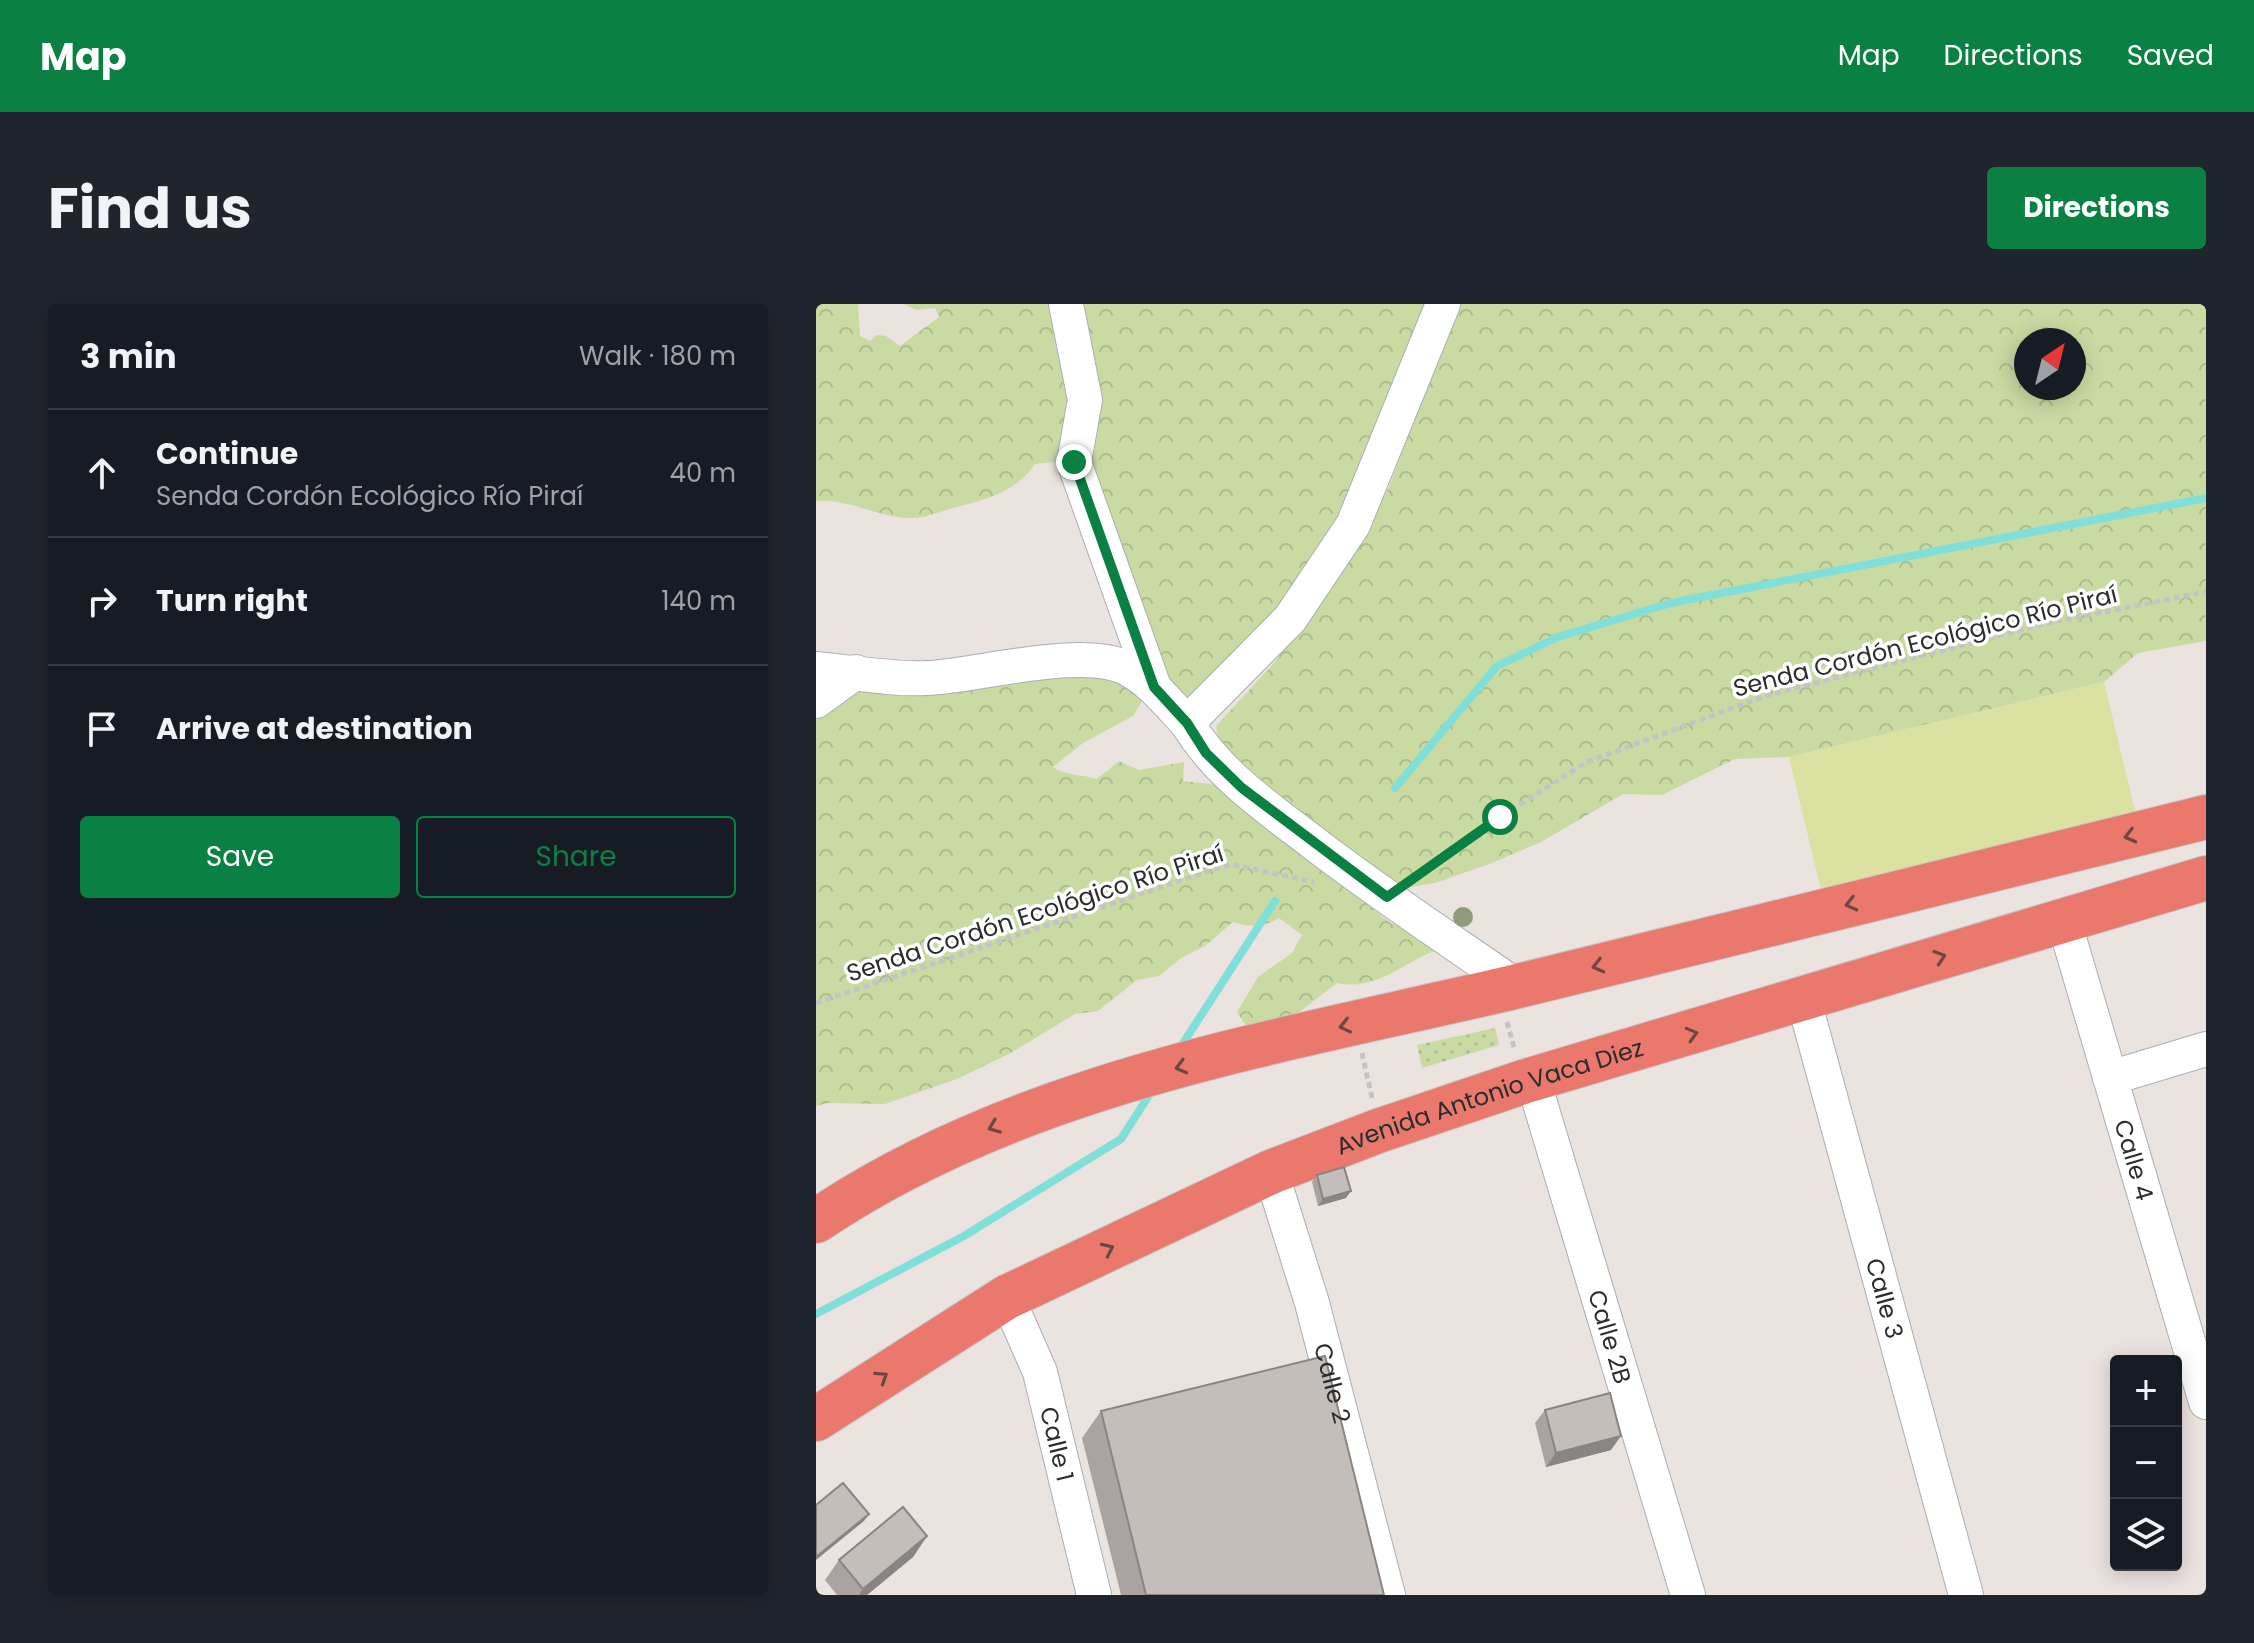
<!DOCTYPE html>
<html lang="en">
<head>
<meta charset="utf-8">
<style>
	:root { --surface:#171b24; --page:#20242c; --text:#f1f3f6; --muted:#9ea1a6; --line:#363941; --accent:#0b8043 }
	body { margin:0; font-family:Poppins,sans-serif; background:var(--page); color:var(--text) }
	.controls { position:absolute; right:24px; bottom:24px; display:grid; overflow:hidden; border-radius:8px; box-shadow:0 4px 20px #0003 }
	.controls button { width:72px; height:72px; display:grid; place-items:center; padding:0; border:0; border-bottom:2px solid var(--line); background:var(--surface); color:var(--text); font:40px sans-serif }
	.compass { position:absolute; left:1198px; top:24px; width:72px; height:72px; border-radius:50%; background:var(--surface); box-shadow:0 4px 20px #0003; rotate:35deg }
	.stop { position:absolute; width:24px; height:24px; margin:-18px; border:6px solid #0b8043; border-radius:50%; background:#fff }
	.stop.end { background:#0b8043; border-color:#fff; box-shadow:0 2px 8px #0008 }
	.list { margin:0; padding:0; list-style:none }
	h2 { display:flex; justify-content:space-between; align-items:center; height:104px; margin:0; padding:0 32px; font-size:34px }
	h2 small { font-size:26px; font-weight:400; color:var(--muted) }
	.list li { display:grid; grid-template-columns:52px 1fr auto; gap:24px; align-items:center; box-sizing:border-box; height:128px; padding:0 32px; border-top:2px solid var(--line) }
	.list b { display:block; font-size:30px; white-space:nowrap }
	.list p { margin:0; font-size:26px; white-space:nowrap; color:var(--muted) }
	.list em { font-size:26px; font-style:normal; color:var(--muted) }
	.actions { display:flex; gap:16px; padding:24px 32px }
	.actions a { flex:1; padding:18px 0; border:2px solid var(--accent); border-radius:8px; text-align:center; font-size:28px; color:var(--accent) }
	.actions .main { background:var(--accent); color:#fff }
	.icon { flex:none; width:44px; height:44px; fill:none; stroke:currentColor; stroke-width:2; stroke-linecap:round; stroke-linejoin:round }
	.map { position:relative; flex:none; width:1390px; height:1291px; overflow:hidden; border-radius:8px }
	header { display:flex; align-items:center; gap:48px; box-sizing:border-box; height:112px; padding:0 40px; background:var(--accent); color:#fff }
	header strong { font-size:38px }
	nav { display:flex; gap:44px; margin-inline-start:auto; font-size:28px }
	.intro { display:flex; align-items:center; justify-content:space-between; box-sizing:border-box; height:192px; padding:0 48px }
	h1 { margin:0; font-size:56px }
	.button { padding:20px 36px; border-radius:8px; background:var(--accent); color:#fff; font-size:28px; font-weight:700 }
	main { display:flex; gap:48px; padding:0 48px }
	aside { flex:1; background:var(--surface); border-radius:8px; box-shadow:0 4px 20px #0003 }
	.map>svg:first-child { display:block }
</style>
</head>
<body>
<header>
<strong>Map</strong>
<nav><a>Map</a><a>Directions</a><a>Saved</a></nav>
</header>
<div class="intro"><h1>Find us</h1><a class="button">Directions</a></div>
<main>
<aside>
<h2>3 min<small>Walk · 180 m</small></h2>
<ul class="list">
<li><svg class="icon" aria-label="ahead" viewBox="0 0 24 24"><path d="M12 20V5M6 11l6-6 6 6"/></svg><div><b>Continue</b><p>Senda Cordón Ecológico Río Piraí</p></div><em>40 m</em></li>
<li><svg class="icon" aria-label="right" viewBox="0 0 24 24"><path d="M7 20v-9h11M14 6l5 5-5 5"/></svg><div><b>Turn right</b></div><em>140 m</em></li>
<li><svg class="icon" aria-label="arrive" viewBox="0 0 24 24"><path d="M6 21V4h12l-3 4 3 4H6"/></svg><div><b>Arrive at destination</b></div></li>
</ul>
<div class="actions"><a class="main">Save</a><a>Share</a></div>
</aside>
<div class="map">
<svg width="1390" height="1291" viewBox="0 0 1390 1291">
	<defs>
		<pattern id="grass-dots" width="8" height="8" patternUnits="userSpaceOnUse" patternTransform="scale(2)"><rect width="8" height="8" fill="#c9dba3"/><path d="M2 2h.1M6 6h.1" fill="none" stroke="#adbc8c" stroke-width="1.8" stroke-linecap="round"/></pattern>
		<pattern id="forest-crowns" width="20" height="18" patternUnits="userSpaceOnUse" patternTransform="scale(2)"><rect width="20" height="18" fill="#c9dba3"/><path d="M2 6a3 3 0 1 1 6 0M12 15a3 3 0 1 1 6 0" fill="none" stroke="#adbc8c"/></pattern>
	</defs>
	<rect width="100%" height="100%" fill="#ebe3e0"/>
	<path fill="url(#grass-dots)" d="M 679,724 L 683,741 L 606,764 L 601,741 Z"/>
	<path fill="url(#forest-crowns)" fill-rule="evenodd" d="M 0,0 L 42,0 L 44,32 L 54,37 L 61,31 L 70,32 L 84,42 L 123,13 L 119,4 L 100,6 L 88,0 L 244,0 L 263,95 L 247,157 L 219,160 C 199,190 167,196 134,205 C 118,209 108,215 91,214 C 59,212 33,195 0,197 Z
		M 258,0 L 610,0 L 538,194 L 491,274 L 372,395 L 358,395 L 274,170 L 282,126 Z
		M 643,0 L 1390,0 L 1390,337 L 1322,349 L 1288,378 L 973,453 L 919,455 L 846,491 L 807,490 L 725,538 L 676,559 L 619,579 L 584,585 L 404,444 L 400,422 L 458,359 L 525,268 L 572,185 ZM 1210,36 L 1258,36 L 1258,84 L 1210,84 Z
		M 282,370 L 329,392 L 317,412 L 267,439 L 237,463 C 250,472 266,470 281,475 L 303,457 L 323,466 L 368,458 L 367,477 L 412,482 L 546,586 L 556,604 L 576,620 L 586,617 L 630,643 C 590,654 564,688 521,679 L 477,713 L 432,725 L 421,708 L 442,673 L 476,649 L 486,631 L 463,614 C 447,624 434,623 417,618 L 389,642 L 365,654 L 343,672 L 321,676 L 282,707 L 259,710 L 193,750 L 141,775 L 69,800 L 12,799 L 0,802 L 0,417 L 18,395 L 39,382 Z"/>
	<path fill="#dbe1a1" d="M 1288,378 L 1320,511 L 1005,586 L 973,453 Z"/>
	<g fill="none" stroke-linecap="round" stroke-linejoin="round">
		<path stroke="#80e0d9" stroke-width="8" d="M 579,484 L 681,362 L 742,333 L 855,299 L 1390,194
			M 362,747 L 459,597
			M 0,1010 L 148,932 L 305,835 L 337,785"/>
		<g stroke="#a9aeb3" stroke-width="36">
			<g id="minor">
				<path d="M 250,0 L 269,96 L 258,158 L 338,383"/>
				<path d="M 0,365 C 36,368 75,376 111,374 C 161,372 269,341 312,365 C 336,378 353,400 371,419 L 474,315 L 537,221 L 627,0"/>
				<path d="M 0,397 L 40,368"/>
				<path d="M 371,419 C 402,470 448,501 495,537 C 561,588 631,634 700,682"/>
				<path id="s1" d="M 1247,614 L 1390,1098"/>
				<path id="s2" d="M 988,697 L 1150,1291"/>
				<path d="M 1294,774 L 1390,745"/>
				<path id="s3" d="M 717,776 L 872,1291"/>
				<path id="s4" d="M 455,868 L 496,999 L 572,1291"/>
				<path id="s5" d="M 191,993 L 224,1068 L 278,1291"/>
			</g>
		</g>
		<g stroke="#c4c4c4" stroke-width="46">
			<g id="highway">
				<path d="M 0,917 C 208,777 462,739 702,682 C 931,627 1161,569 1390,513"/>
				<path id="s6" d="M 0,1115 L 191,993 L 455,868 L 562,827 L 707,778 L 1390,574"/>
			</g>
		</g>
		<path stroke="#c4c4c4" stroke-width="5" stroke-dasharray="6 4" stroke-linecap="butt" d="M 597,575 L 684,513 L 771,458 L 949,392 L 1236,318 L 1390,288
			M 0,699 L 414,560 L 498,578
			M 691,718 L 699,747
			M 546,749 L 556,794"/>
		<use href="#minor" stroke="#fff" stroke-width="34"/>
		<use href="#highway" stroke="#ea786c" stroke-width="44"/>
	</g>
	<circle fill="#909b79" cx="647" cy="613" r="10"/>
	<path fill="#a9a3a1" d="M 501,871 L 530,894 L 502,902 L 496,878 Z
		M 729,1106 L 795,1146 L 730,1163 L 719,1119 Z
		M 285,1107 L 568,1291 L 305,1291 L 266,1134 Z
		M 111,1232 L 97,1253 L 51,1291 L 21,1291 L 9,1276 L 23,1256 Z"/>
	<path fill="#898583" d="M 535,887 L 530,894 L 502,902 L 507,895 Z
		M 805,1132 L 795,1146 L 730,1163 L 740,1149 Z
		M 53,1210 L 48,1217 L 0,1256 L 0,1253 Z
		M 111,1232 L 97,1253 L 51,1291 L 43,1291 L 47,1285 Z"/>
	<path fill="#c4bebb" stroke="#898583" stroke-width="2" d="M 528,863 L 535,887 L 507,895 L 501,871 Z
		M 509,1052 L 568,1291 L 330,1291 L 285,1107 Z
		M 794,1089 L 805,1132 L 740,1149 L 729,1106 Z
		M 27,1179 L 53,1210 L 0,1253 L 0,1201 Z
		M 87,1203 L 111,1232 L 47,1285 L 23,1256 Z"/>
	<defs><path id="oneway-chevron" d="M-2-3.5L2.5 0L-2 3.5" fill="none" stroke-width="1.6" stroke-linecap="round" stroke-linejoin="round" transform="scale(2)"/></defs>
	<g stroke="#6e4742">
		<use href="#oneway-chevron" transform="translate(1314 532) rotate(166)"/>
		<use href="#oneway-chevron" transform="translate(1035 600) rotate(166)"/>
		<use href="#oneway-chevron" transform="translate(1124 653) rotate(-18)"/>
		<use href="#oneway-chevron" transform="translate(782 662) rotate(166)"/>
		<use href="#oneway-chevron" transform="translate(529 722) rotate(167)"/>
		<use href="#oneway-chevron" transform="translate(876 730) rotate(-16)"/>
		<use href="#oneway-chevron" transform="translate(365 763) rotate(165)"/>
		<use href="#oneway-chevron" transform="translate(178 823) rotate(158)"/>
		<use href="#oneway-chevron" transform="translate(292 945) rotate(-25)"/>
		<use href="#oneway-chevron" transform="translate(66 1073) rotate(-33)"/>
	</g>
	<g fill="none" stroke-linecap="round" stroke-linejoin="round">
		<path stroke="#0b8043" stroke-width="10" d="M 258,158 L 338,383 L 371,419 L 390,449 L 426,484 L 571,593 L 684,513"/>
	</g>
	<g text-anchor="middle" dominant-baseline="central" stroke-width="7" stroke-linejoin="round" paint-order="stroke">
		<g font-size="24" fill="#2c2c2c" stroke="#fff">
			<text transform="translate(1109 337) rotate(-14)">Senda Cordón Ecológico Río Piraí</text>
			<text transform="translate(219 609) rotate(-18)">Senda Cordón Ecológico Río Piraí</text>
			<text stroke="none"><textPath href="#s6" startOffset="750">Avenida Antonio Vaca Diez</textPath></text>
			<text stroke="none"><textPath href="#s1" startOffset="252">Calle 4</textPath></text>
			<text stroke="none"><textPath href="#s2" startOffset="308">Calle 3</textPath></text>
			<text stroke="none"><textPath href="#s3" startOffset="268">Calle 2B</textPath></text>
			<text stroke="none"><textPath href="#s4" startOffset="220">Calle 2</textPath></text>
			<text stroke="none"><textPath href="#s5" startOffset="156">Calle 1</textPath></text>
		</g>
	</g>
</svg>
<div class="controls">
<button>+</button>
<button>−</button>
<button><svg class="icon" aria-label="layers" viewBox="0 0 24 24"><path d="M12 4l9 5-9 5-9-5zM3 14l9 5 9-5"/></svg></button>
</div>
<svg class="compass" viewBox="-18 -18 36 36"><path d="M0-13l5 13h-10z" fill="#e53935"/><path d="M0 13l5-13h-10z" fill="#9ea1a6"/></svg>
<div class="stop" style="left:684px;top:513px"></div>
<div class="stop end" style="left:258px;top:158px"></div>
</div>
</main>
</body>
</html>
